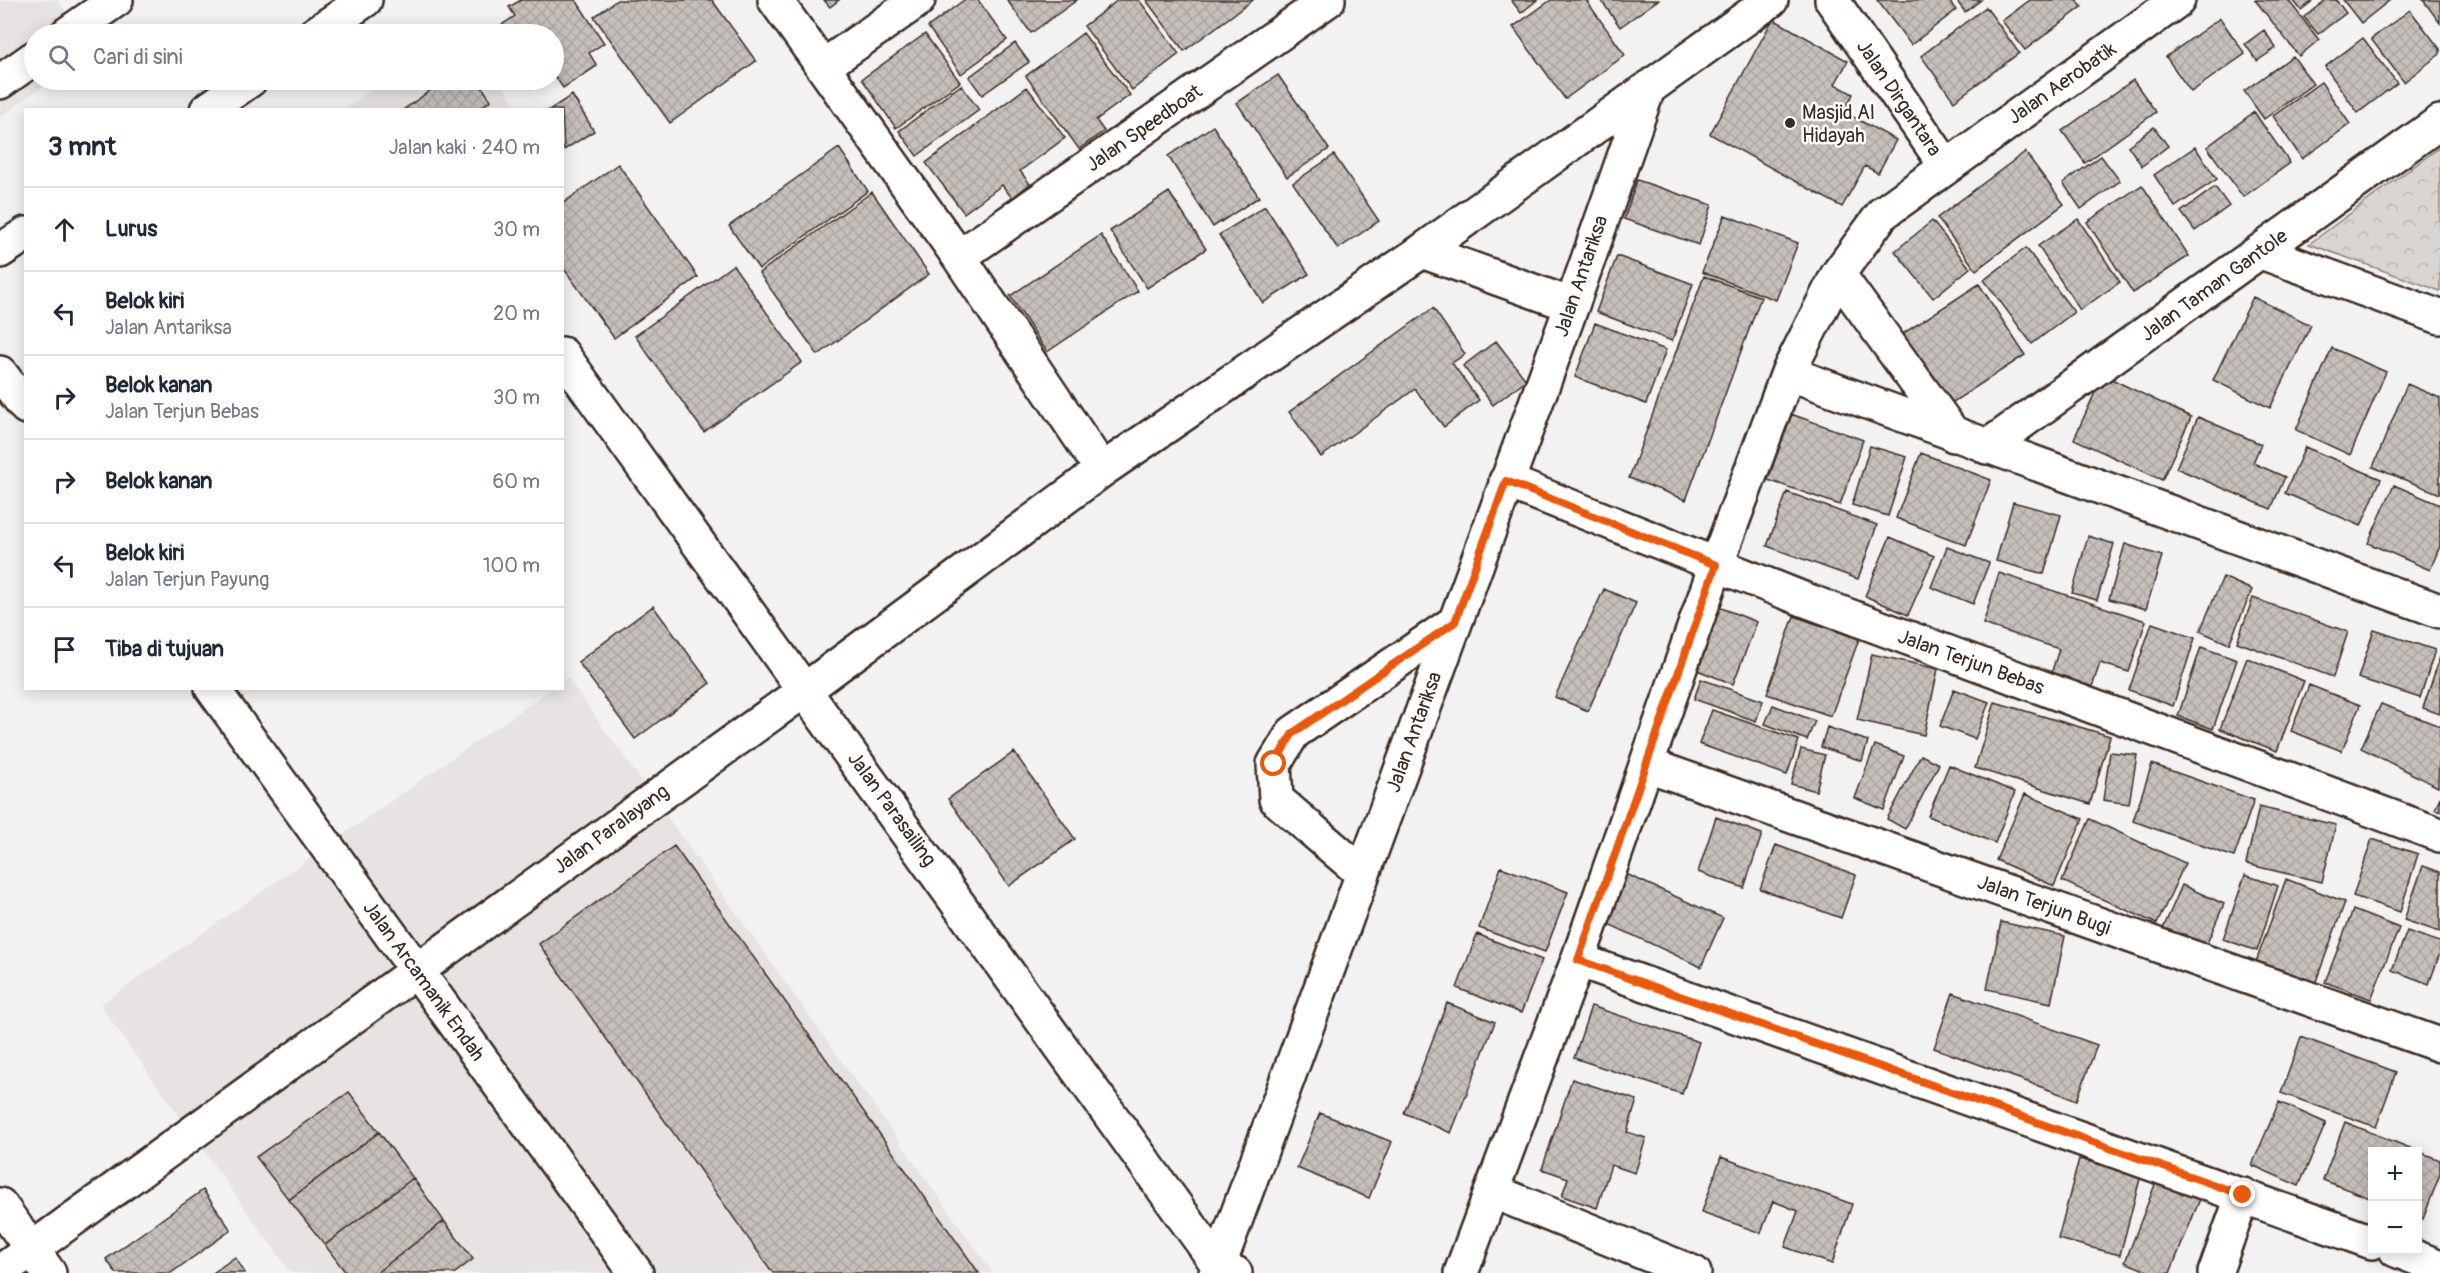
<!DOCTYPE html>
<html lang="id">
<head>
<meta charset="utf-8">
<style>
	:root { --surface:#fff; --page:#f2f2f3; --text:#1f2937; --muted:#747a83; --line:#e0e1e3 }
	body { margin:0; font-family:Pangolin,sans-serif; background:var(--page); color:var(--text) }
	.controls { position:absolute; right:18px; bottom:18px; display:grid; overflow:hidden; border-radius:0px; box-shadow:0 3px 15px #0003 }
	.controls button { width:54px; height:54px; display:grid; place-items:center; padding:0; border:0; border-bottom:2px solid var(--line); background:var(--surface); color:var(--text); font:30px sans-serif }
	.stop { position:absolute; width:18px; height:18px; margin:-14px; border:4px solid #ea580c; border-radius:50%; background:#fff }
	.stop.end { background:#ea580c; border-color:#fff; box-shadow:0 2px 6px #0008 }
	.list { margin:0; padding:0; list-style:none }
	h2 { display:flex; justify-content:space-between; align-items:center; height:78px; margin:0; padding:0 24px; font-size:26px }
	h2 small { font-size:20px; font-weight:400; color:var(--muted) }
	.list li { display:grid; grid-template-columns:39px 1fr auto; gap:18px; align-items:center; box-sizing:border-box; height:84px; padding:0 24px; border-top:2px solid var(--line) }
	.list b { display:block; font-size:22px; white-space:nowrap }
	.list p { margin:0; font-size:20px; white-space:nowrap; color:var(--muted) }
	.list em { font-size:20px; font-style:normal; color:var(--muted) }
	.icon { flex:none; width:33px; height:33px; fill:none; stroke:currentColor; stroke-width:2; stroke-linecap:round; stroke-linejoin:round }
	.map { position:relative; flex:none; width:2440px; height:1273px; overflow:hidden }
	.search { position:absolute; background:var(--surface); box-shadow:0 3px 15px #0003; left:24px; top:24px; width:540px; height:66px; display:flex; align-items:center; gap:15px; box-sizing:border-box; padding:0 21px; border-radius:33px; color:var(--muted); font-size:22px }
	.panel { position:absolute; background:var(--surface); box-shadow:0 3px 15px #0003; left:24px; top:108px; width:540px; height:582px; border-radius:0px }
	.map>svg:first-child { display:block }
</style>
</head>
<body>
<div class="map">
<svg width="2440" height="1273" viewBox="0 0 2440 1273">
	<defs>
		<pattern id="park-crowns" width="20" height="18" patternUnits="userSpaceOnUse" patternTransform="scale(1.5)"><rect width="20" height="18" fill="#d8d5d2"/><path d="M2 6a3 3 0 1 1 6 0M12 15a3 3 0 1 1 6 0" fill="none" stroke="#bab7b4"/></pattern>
		<pattern id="building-cross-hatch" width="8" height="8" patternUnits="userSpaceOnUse" patternTransform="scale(1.5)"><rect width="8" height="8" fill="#c6c0bd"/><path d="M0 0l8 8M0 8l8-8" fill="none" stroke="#aba5a2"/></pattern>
	</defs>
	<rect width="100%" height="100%" fill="#f3f2f2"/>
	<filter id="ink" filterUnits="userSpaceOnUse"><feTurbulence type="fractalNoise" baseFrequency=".0167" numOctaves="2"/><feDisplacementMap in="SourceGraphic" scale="12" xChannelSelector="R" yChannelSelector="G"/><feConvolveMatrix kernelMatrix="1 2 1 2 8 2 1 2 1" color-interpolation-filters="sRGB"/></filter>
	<g filter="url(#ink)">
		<path fill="#e6e3e2" d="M 0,0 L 57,0 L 83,34 L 34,34 L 34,80 L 52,80 L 0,117 Z
			M 385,80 L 498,80 L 519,109 L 344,110 Z
			M 567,677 L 749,931 L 993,1273 L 291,1273 L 100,1005 L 551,689 L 562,688 L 563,681 Z"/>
		<path fill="url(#park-crowns)" stroke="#8a8078" stroke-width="1.5" d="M 2440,147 L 2440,291 L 2309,244 Z"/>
		<path fill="url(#building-cross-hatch)" stroke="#3b2a1e" stroke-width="1.5" d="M 521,0 L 576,0 L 604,43 L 589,53 L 597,66 L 563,88 L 554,75 L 554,34 L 497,34 L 494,30 L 515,16 L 509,7 Z
			M 617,0 L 712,0 L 756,61 L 670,123 L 594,17 Z
			M 824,0 L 839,0 L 830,7 Z
			M 964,0 L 978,0 L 1007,40 L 961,74 L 928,27 Z
			M 1007,0 L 1077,0 L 1031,33 Z
			M 1118,0 L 1139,0 L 1179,54 L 1132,90 L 1084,26 Z
			M 1146,0 L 1253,0 L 1184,51 Z
			M 1511,0 L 1537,0 L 1521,13 Z
			M 1551,0 L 1586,0 L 1625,55 L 1565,99 L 1513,27 Z
			M 1601,0 L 1658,0 L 1620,27 Z
			M 1877,0 L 1948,0 L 1956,10 L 1911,45 Z
			M 1956,0 L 1981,0 L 1965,12 Z
			M 2030,0 L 2077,0 L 2082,7 L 2025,50 L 2002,21 Z
			M 2255,0 L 2288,0 L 2319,40 L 2299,56 Z
			M 2293,0 L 2314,0 L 2301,10 Z
			M 2326,0 L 2336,0 L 2346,13 L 2318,34 L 2304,17 Z
			M 2343,0 L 2390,0 L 2361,23 Z
			M 2423,0 L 2440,0 L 2440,23 Z
			M 1986,7 L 2019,53 L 1954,101 L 1921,56 Z
			M 2410,10 L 2440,49 L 2440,54 L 2404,82 L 2371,39 Z
			M 2220,18 L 2245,54 L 2191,92 L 2166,57 Z
			M 1773,19 L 1848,61 L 1835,84 L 1853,94 L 1844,112 L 1896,140 L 1878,173 L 1865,166 L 1842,207 L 1710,134 Z
			M 2264,30 L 2276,48 L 2257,61 L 2245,44 Z
			M 1083,33 L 1130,95 L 1096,120 L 1104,131 L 1079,149 L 1026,76 Z
			M 925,34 L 960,82 L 896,128 L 862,79 Z
			M 2363,38 L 2397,83 L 2358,113 L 2325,67 Z
			M 1015,43 L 1029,62 L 982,95 L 969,77 Z
			M 2293,56 L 2313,84 L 2264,119 L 2244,91 Z
			M 1278,75 L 1329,149 L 1287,177 L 1237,103 Z
			M 445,80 L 477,80 L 491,100 L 478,110 L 403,110 Z
			M 2133,80 L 2156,112 L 2085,163 L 2062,131 Z
			M 2321,82 L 2350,124 L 2302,159 L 2273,116 Z
			M 961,85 L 979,110 L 917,156 L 899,131 Z
			M 1027,87 L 1065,138 L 1020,171 L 1030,184 L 1012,198 L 1002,185 L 964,213 L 926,163 Z
			M 572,95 L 594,131 L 564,150 L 562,110 L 549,110 Z
			M 2254,112 L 2290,163 L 2243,197 L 2207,147 Z
			M 1213,126 L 1259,197 L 1213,227 L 1168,156 Z
			M 2154,127 L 2168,146 L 2142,166 L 2128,146 Z
			M 2195,147 L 2217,179 L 2175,207 L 2154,175 Z
			M 839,148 L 868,191 L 759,269 L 729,226 Z
			M 2025,152 L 2064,204 L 1976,270 L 1937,218 Z
			M 1334,155 L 1379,221 L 1338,249 L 1293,183 Z
			M 2101,156 L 2120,181 L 2081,209 L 2063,183 Z
			M 618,164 L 698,277 L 614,338 L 562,266 L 562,204 Z
			M 1637,180 L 1712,205 L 1699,245 L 1624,219 Z
			M 2142,185 L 2189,256 L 2133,293 L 2087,222 Z
			M 2215,187 L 2229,206 L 2195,231 L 2181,212 Z
			M 872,192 L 929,274 L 818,355 L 759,273 Z
			M 1169,192 L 1206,249 L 1147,288 L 1110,231 Z
			M 1265,206 L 1309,274 L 1263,303 L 1219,235 Z
			M 1725,215 L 1798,243 L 1776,300 L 1702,272 Z
			M 2078,219 L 2120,282 L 2080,310 L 2038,246 Z
			M 1932,221 L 1970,268 L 1933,298 L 1895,251 Z
			M 1101,235 L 1138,291 L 1047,352 L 1010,296 Z
			M 2026,248 L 2074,312 L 2032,344 L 1984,280 Z
			M 1617,256 L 1693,284 L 1672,341 L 1596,312 Z
			M 733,265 L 802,362 L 704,432 L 635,336 Z
			M 1704,276 L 1761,297 L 1686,500 L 1629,478 Z
			M 1979,284 L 2025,355 L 1947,406 L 1901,335 Z
			M 2253,297 L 2311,325 L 2270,408 L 2213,380 Z
			M 1433,308 L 1465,354 L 1452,363 L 1479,400 L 1444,427 L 1415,389 L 1321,457 L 1289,412 Z
			M 1595,323 L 1666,350 L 1646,404 L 1575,377 Z
			M 1496,341 L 1526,380 L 1493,405 L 1463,366 Z
			M 2332,348 L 2386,372 L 2350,455 L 2296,430 Z
			M 2103,375 L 2191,417 L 2162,480 L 2074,439 Z
			M 2407,384 L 2440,398 L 2440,494 L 2373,467 Z
			M 1791,414 L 1863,440 L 1840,505 L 1768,480 Z
			M 2198,417 L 2261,444 L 2253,463 L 2285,477 L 2271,509 L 2176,468 Z
			M 1870,446 L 1907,457 L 1888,516 L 1852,505 Z
			M 2305,447 L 2381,479 L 2361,526 L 2285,493 Z
			M 1921,453 L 1991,480 L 1966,545 L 1896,518 Z
			M 2394,485 L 2440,505 L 2440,546 L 2430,570 L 2368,543 Z
			M 1787,492 L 1877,525 L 1858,579 L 1767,546 Z
			M 2013,502 L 2061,515 L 2044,574 L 1996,561 Z
			M 2088,536 L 2114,544 L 2097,600 L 2072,593 Z
			M 1890,537 L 1934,556 L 1908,615 L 1865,596 Z
			M 2125,544 L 2162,556 L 2146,609 L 2109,599 Z
			M 1947,547 L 1989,563 L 1973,604 L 1931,587 Z
			M 1999,573 L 2146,621 L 2129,672 L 2100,663 L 2092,687 L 2051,674 L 2059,649 L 1983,624 Z
			M 2223,577 L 2252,590 L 2229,644 L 2200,631 Z
			M 1604,589 L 1636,603 L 1588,711 L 1555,697 Z
			M 2253,598 L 2348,632 L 2333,677 L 2237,642 Z
			M 653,606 L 710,683 L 635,739 L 578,662 Z
			M 1716,606 L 1757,622 L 1733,684 L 1692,668 Z
			M 1794,616 L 1859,639 L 1831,716 L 1767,694 Z
			M 2152,623 L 2195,638 L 2173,706 L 2129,690 Z
			M 2374,630 L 2435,650 L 2420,698 L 2358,678 Z
			M 2201,647 L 2237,660 L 2213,729 L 2178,716 Z
			M 1872,654 L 1938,669 L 1924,735 L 1857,720 Z
			M 2440,657 L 2440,714 L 2423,708 Z
			M 2247,658 L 2304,681 L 2277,751 L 2220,729 Z
			M 1701,679 L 1763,701 L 1756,721 L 1694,699 Z
			M 2309,685 L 2360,705 L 2342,751 L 2291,731 Z
			M 1954,689 L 1989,702 L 1975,739 L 1940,726 Z
			M 1995,702 L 2110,736 L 2090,804 L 1975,768 Z
			M 2381,704 L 2440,726 L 2438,787 L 2361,748 Z
			M 1773,705 L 1815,721 L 1807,740 L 1765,724 Z
			M 1712,710 L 1799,740 L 1787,775 L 1699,744 Z
			M 1827,727 L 1868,741 L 1862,761 L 1821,747 Z
			M 1875,745 L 1904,756 L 1884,810 L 1855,798 Z
			M 1801,749 L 1825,755 L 1816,791 L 1791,784 Z
			M 1014,752 L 1075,839 L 1009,886 L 948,799 Z
			M 2110,752 L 2137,755 L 2129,804 L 2103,800 Z
			M 1921,755 L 1939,764 L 1905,829 L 1887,819 Z
			M 2152,764 L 2254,800 L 2234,857 L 2133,821 Z
			M 1949,765 L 2015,792 L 1995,843 L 1928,816 Z
			M 2025,794 L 2083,819 L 2054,886 L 1996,860 Z
			M 2440,797 L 2440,811 L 2435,809 Z
			M 2259,807 L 2336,825 L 2322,882 L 2246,864 Z
			M 1716,817 L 1762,834 L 1744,888 L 1698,872 Z
			M 2090,819 L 2185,863 L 2157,924 L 2062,881 Z
			M 2372,839 L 2418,854 L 2400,912 L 2353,896 Z
			M 1776,845 L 1856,875 L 1841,918 L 1760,889 Z
			M 674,846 L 979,1273 L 773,1273 L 539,944 Z
			M 2423,866 L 2440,872 L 2440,932 L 2404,920 Z
			M 1501,867 L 1568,892 L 1545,952 L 1479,928 Z
			M 1624,873 L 1723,918 L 1701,967 L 1602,921 Z
			M 2245,875 L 2278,886 L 2257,951 L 2223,939 Z
			M 2286,879 L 2345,902 L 2315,984 L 2256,962 Z
			M 2182,885 L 2224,904 L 2204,950 L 2162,931 Z
			M 2353,910 L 2399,928 L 2371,999 L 2325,982 Z
			M 2001,922 L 2065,936 L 2051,1003 L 1987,989 Z
			M 2407,931 L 2440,942 L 2440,953 L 2429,984 L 2392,970 Z
			M 1477,934 L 1542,960 L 1521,1013 L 1457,988 Z
			M 1953,993 L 2097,1045 L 2077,1100 L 1934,1048 Z
			M 1447,1003 L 1495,1022 L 1451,1133 L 1404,1113 Z
			M 1591,1006 L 1699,1042 L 1682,1094 L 1574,1058 Z
			M 2301,1037 L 2396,1072 L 2376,1127 L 2281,1093 Z
			M 1572,1079 L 1637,1100 L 1627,1132 L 1646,1138 L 1635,1173 L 1611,1165 L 1597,1208 L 1562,1196 L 1568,1178 L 1542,1169 Z
			M 349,1092 L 379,1132 L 289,1200 L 256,1157 Z
			M 2279,1102 L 2326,1123 L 2299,1186 L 2252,1165 Z
			M 1320,1113 L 1392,1142 L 1369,1198 L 1297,1168 Z
			M 2345,1122 L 2440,1160 L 2440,1174 L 2423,1219 L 2418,1217 L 2418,1152 L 2372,1152 L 2372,1199 L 2323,1180 Z
			M 379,1132 L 413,1178 L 325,1245 L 289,1200 Z
			M 1721,1157 L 1852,1204 L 1832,1264 L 1785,1247 L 1798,1211 L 1773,1201 L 1761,1233 L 1702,1212 Z
			M 2079,1159 L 2141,1175 L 2120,1255 L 2058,1239 Z
			M 413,1178 L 444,1221 L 376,1273 L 346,1273 L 325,1245 Z
			M 2156,1182 L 2200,1199 L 2170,1273 L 2152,1273 L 2125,1262 Z
			M 203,1190 L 231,1230 L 171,1273 L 116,1273 L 106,1259 Z
			M 444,1221 L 473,1259 L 455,1273 L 376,1273 Z
			M 235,1257 L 245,1273 L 213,1273 Z"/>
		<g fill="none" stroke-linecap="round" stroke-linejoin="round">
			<g stroke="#3b2a1e" stroke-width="38">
				<path id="street" d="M 775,0 L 959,257 L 1102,470
					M 1832,0 L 1946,166
					M 67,34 L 116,0
					M 315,34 L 365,0
					M 824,66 L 918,0
					M 0,82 L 34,58
					M 207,110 L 250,80
					M 0,251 L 26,234
					M 1422,251 L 1572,305
					M 2261,252 L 2440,317
					M 959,257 L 1328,0
					M 1838,274 L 1954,435
					M 562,354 L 1219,1266 L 1235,1273
					M 1788,373 L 2440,611
					M 1987,447 L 2440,122
					M 1506,481 L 1803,599 L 2440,835
					M 1648,765 L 2440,1045
					M 1362,873 L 1276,799 L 1274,764 L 1293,733 L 1455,622
					M 1578,960 L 2372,1242
					M 1492,1191 L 1694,1273
					M 0,1205 L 49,1273
					M 2396,1250 L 2440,1267
					M 0,1272 L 806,689 L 1102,470 L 1422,251 L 1771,0
					M 1216,1273 L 1572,305 L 1648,89
					M 1461,1273 L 1578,960 L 1716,565 L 1788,373 L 1838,274 L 1883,213 L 2178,0
					M 2215,1273 L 2243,1195"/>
			</g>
			<g stroke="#3b2a1e" stroke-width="38">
				<path id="primary" d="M 0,373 L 26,407
					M 212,688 L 636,1273"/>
			</g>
			<use href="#street" stroke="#fff" stroke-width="33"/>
			<use href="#primary" stroke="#fff" stroke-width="33"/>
		</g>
	</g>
	<g fill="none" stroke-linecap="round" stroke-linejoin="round" filter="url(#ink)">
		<path stroke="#ea580c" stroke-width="8" d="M 1274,764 L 1293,733 L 1455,622 L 1506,481 L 1716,565 L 1578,960 L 2243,1195"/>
	</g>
	<circle fill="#3b2a1e" stroke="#fff" stroke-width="2" cx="1790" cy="123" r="6"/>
	<g text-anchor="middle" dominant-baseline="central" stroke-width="5" stroke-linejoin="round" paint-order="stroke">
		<g font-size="20" fill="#3b2a1e" stroke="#fff">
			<text transform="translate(2062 83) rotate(-35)">Jalan Aerobatik</text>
			<text transform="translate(1899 98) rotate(56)">Jalan Dirgantara</text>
			<text transform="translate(1144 128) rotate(-35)">Jalan Speedboat</text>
			<text transform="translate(1581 276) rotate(-71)">Jalan Antariksa</text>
			<text transform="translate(2214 285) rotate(-36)">Jalan Taman Gantole</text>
			<text transform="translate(1971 662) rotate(20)">Jalan Terjun Bebas</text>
			<text transform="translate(1414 732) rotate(-70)">Jalan Antariksa</text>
			<text transform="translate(892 809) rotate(54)">Jalan Parasailing</text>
			<text transform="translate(611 829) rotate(-36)">Jalan Paralayang</text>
			<text transform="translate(2044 905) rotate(20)">Jalan Terjun Bugi</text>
			<text transform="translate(424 981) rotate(54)">Jalan Arcamanik Endah</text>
		</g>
		<g font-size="20" fill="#3b2a1e" stroke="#fff" text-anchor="start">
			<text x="1802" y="112">Masjid Al<tspan x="1802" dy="23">Hidayah</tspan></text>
		</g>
	</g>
</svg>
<div class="controls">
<button>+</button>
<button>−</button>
</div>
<div class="stop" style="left:1274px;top:764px"></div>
<div class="stop end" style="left:2243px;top:1195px"></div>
<div class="search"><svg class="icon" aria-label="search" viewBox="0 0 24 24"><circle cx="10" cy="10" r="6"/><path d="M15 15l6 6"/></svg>Cari di sini</div>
<section class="panel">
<h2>3 mnt<small>Jalan kaki · 240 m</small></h2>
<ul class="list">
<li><svg class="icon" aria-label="ahead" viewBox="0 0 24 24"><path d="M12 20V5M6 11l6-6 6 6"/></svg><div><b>Lurus</b></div><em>30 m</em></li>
<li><svg class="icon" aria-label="left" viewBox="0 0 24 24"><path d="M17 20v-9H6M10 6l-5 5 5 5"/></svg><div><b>Belok kiri</b><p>Jalan Antariksa</p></div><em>20 m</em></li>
<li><svg class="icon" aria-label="right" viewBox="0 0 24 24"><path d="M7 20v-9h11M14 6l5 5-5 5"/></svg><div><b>Belok kanan</b><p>Jalan Terjun Bebas</p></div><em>30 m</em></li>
<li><svg class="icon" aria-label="right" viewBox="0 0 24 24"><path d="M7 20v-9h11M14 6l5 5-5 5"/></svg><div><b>Belok kanan</b></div><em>60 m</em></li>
<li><svg class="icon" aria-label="left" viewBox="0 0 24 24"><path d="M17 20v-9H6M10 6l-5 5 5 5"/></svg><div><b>Belok kiri</b><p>Jalan Terjun Payung</p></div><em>100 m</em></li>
<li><svg class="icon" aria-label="arrive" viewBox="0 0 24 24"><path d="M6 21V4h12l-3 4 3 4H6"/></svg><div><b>Tiba di tujuan</b></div></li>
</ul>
</section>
</div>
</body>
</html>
